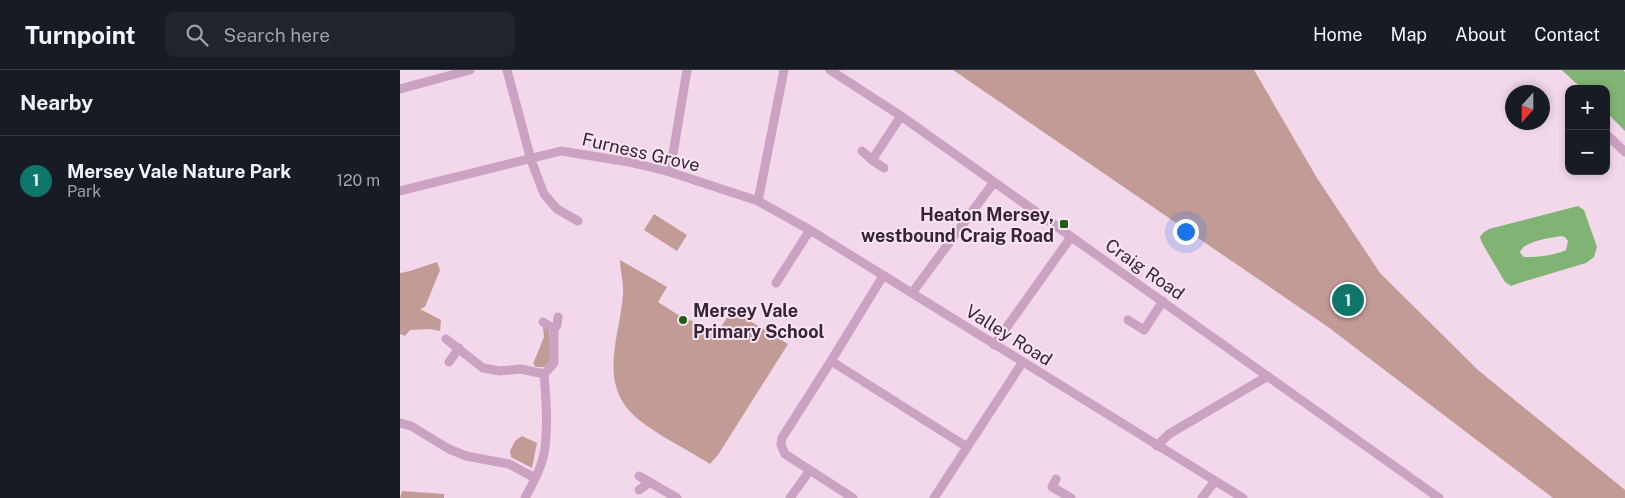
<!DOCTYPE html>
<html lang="en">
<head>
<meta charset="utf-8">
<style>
	:root { --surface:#171b24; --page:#20242c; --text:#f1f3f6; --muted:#9ea1a6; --line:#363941; --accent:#0f766e }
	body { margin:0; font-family:"Public Sans",sans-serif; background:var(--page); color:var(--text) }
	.controls { position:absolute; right:15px; top:15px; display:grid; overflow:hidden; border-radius:10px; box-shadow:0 2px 8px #0003 }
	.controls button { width:45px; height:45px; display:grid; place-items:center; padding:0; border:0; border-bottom:1px solid var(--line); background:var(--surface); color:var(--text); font:25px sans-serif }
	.compass { position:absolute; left:1105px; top:15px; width:45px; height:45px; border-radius:50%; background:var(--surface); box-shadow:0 2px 8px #0003; rotate:201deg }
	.you { position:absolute; left:785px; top:161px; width:18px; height:18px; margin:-12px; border:4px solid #fff; border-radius:50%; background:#1a73e8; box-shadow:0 0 0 8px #1a73e833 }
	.badge { display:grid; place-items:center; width:32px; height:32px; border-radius:50%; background:var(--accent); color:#fff; font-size:16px; font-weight:700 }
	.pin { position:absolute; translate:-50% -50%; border:2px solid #fff; box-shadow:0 1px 5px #0006 }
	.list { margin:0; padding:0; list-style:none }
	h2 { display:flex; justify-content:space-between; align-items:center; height:65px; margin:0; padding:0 20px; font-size:21px }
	h2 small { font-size:16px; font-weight:400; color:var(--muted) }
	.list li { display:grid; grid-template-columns:32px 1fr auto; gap:15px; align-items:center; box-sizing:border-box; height:90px; padding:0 20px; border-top:1px solid var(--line) }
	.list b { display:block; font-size:19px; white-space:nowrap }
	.list p { margin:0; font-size:16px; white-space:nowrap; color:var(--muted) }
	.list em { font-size:16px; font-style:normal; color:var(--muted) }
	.icon { flex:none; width:28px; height:28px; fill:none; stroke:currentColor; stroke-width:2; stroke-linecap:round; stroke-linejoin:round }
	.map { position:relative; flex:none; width:1225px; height:428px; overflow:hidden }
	header { display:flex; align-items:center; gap:30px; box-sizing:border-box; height:70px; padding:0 25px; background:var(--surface); border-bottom:1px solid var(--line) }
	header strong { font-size:24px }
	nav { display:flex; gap:28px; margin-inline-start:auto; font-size:18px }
	.search { width:350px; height:45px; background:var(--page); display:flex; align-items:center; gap:12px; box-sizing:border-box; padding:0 18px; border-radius:10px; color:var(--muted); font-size:19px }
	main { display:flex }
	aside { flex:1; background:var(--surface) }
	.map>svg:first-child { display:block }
</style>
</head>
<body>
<header>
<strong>Turnpoint</strong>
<div class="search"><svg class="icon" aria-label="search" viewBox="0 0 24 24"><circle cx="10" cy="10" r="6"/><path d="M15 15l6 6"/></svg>Search here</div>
<nav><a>Home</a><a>Map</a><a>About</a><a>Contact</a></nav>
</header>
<main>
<aside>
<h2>Nearby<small></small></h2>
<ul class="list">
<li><span class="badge">1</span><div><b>Mersey Vale Nature Park</b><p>Park</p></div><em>120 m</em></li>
</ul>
</aside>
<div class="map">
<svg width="1225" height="428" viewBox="0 0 1225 428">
	<rect width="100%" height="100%" fill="#f3d7eb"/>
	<path fill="#c39b96" d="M 553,0 L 854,0 L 917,108 L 980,203 L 1078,300 L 1225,420 L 1225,428 L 1153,428 L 928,257 Z
		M 254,144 L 287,165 L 277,181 L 244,160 Z
		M 220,190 L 267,217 L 258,232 L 283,248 L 284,246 L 315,266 L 332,240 L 388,274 L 318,385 L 310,394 C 288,380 257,365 238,349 C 196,314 220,268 223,224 C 224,213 220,201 220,190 Z
		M 37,192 L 40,200 L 25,237 L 20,239 L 41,250 L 40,261 L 30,259 L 10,260 L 5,266 L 0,264 L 0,203 L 10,201 Z
		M 143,257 L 149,259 L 151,290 L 144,297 L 136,297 L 133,294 L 144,267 Z
		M 122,366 L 137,373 L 132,398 L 111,387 L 110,381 L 115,371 Z
		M 2,421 L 44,424 L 44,428 L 0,428 Z"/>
	<path fill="#80b374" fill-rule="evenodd" d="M 1162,0 L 1223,0 L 1225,2 L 1225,61 L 1206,42 L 1206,19 L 1182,19 Z
		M 1178,136 L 1184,140 L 1197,177 L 1194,187 L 1186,193 L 1119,213 L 1111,216 L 1105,212 L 1082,173 L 1080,167 L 1083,163 L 1089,159 ZM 1161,166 L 1165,167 L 1168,171 L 1166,180 C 1153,186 1138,187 1124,187 L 1120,183 C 1122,171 1150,168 1161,166 Z"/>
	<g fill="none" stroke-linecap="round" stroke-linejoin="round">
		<path stroke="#cca2c3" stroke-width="9" d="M 107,0 L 131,90 L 144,124 L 157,139 L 178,151
			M 430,0 L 501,46 L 594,112 L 1039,428
			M 0,19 L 70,0
			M 1206,64 L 1225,82
			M 462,81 L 472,90 L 484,98
			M 472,90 L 501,46
			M 270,102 L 287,0
			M 0,121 L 161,81 L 229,92 L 270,102 L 358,131 L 410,160 L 843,428
			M 358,131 L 384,0
			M 376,213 L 410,160
			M 512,223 L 594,112
			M 728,250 L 744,260 L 763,231
			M 143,252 L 154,259
			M 46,269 L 83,298 L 100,301 L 121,299 L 144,304
			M 594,275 L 671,167
			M 431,291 L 567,377
			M 49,292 L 59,278
			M 0,353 L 11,356 L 49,379 L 66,386 L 109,394 L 135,408
			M 757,376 L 769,364 L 868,306
			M 239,406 L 277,428
			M 656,409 L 652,417 L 671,428
			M 239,420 L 249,413
			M 125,428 C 133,413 143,395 145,378 C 148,353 146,328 144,304 L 154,293 L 154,259 L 157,255 L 158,247
			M 390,428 L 410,400
			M 453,428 L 385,384 L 381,375 L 382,368 L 431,291 L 483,206
			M 534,428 L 622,293
			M 802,428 L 815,411"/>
	</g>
	<g fill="#225b17" stroke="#fbe4f4" stroke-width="2">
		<rect x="659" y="149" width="10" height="10" rx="2.5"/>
		<circle cx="283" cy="250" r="5"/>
	</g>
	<g text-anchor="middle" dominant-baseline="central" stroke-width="4" stroke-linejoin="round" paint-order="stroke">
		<g font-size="18" fill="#362535" stroke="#fbe4f4">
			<text transform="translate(241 82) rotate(13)">Furness Grove</text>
			<text transform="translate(745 199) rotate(35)">Craig Road</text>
			<text transform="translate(609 265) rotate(32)">Valley Road</text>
		</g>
		<g font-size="18" font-weight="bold" fill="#362535" stroke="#fbe4f4" text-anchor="end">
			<text x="654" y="144">Heaton Mersey,<tspan x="654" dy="21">westbound Craig Road</tspan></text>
			<text x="293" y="240" text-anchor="start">Mersey Vale<tspan x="293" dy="21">Primary School</tspan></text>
		</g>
	</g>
</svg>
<div class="controls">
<button>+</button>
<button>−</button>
</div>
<svg class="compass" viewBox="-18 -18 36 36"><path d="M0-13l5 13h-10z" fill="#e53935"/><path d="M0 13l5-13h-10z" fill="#9ea1a6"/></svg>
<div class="you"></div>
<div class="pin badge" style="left:948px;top:230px">1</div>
</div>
</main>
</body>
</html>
